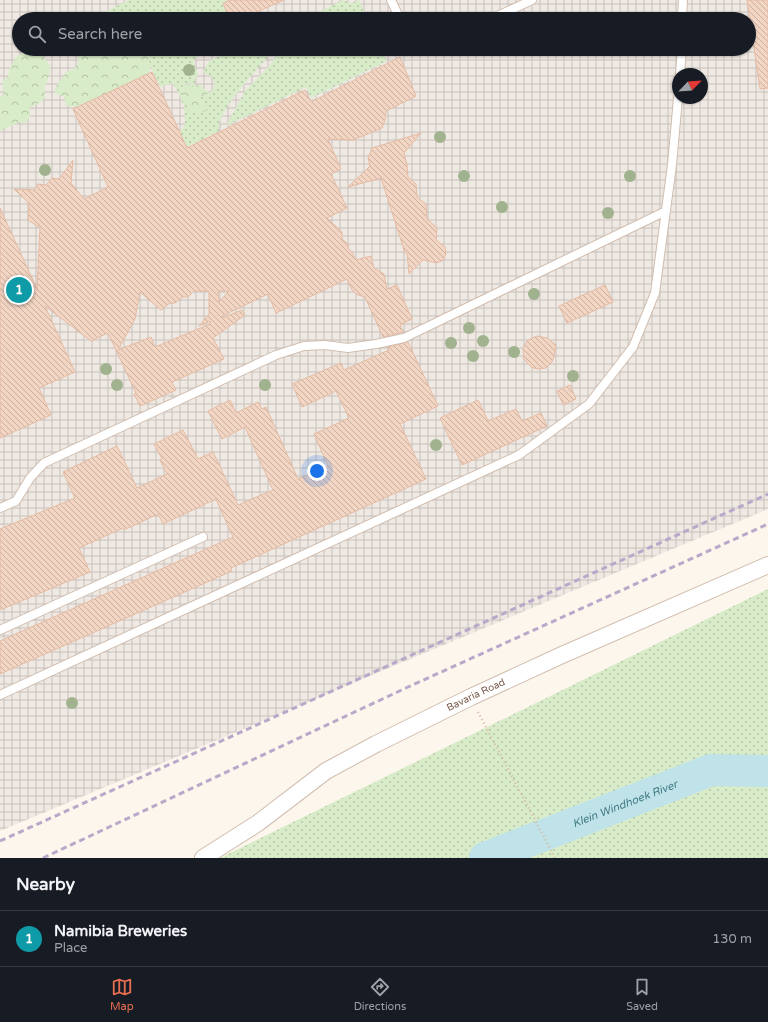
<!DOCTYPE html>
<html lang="en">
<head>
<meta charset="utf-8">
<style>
	:root { --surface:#171b24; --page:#20242c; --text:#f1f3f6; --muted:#9ea1a6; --line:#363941; --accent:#e76f51 }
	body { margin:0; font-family:"Varela Round",sans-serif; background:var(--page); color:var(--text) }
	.compass { position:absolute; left:672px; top:68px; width:36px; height:36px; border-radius:50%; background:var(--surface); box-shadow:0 1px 3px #0004; rotate:65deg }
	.you { position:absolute; left:317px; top:471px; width:14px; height:14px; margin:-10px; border:3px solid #fff; border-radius:50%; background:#1a73e8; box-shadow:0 0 0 6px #1a73e833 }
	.badge { display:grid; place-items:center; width:26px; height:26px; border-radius:50%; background:var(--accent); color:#fff; font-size:13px; font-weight:700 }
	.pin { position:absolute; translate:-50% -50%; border:2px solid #fff; box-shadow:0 1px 4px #0006 }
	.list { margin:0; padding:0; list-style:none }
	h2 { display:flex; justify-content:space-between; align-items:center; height:52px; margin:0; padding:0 16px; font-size:17px }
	h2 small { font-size:13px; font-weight:400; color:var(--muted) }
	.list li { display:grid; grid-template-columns:26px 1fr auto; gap:12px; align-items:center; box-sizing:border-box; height:56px; padding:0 16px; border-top:1px solid var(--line) }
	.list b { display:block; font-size:15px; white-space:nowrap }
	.list p { margin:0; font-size:13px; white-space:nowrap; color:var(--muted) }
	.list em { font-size:13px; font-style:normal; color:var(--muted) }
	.icon { flex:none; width:22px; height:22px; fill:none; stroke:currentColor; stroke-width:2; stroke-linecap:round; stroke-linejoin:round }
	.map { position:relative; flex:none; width:768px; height:858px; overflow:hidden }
	.search { position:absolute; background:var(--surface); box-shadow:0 1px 3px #0004; left:12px; right:12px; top:12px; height:44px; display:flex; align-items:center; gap:10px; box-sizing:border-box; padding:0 14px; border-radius:22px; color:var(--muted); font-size:15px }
	.sheet { height:108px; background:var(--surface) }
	nav { display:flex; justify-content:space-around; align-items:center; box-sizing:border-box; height:56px; border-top:1px solid var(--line); background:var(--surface); font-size:11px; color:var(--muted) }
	nav a { display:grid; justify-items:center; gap:2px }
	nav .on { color:var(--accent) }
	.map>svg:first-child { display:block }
</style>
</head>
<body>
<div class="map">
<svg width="768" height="858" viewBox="0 0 768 858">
	<defs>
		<pattern id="industrial-grid" width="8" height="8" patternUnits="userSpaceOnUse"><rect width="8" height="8" fill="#efe9e4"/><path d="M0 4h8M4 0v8" fill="none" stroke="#c7c0bb"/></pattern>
		<pattern id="green-dots" width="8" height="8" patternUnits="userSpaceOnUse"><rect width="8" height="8" fill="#d8ecc9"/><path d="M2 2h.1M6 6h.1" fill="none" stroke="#b4c2a5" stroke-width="1.8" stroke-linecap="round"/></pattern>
		<pattern id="forest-crowns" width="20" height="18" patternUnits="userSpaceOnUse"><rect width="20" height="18" fill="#d8ecc9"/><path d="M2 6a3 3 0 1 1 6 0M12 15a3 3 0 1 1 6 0" fill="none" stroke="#b4c2a5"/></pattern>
		<pattern id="building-back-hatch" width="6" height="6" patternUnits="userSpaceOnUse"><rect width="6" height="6" fill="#f3d5c3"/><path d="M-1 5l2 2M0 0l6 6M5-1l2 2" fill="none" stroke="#cab0a1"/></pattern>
	</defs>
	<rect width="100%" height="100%" fill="#fdf6ec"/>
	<path fill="url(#industrial-grid)" fill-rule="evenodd" d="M 0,0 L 768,0 L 768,509 L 0,831 ZM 19,19 L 749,19 L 749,49 L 19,49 ZM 678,74 L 702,74 L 702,98 L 678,98 Z"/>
	<path fill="url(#green-dots)" d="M 129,0 L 227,0 L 227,1 L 223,3 L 230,19 L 115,19 L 113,17 L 110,19 L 91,19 Z
		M 343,0 L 350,3 L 359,0 L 368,19 L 305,19 Z
		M 67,49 L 97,49 L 81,59 Z
		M 143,49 L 211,49 L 201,54 L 194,60 L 194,64 L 198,74 L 195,81 L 195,86 L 189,84 L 183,84 L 182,92 L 189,111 L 201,113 L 206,110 L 200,95 L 203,96 L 209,94 L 215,86 L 212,77 L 203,72 L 209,61 L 234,49 L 275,49 C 262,65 215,111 219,131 L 186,147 L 179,133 L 185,124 L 184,107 L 178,92 L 173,84 L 166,85 L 161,87 C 155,78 152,67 147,58 C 145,54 145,52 143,49 Z
		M 281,49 L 381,49 L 387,61 L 311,98 L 306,87 L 226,126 L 245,91 L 269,66 Z
		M 768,589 L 768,858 L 220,858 Z"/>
	<path fill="url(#forest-crowns)" d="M 91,49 L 102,51 L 105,49 L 143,49 L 151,65 L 150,71 L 147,77 L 143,75 L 140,79 L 85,106 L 66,106 L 64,97 L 55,93 L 55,88 L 66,72 L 73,70 L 78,64 L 79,55 Z
		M 22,54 L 34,54 L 37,55 L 40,54 C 44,57 51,64 50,71 C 49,75 47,76 48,80 L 45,85 C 45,103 46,99 29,108 C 32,115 30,118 25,123 L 20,122 L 0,131 L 0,97 L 5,94 L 3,90 L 3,80 L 7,78 L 9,73 L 9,70 L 17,56 Z
		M 183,84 L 195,86 L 199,85 L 210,93 L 203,96 L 200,95 L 206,110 L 201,113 L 189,112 L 182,92 Z"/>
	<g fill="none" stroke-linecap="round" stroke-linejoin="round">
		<path stroke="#bfe3e8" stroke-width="32" id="s1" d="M 485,858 L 711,770 L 768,771"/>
	</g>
	<path fill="url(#building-back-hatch)" stroke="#e6bba3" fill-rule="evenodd" d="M 231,0 L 284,0 L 241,19 L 230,19 L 223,3 Z
		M 747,0 L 768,0 L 768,88 L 760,89 Z
		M 400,57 L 416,96 L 386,111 L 385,120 L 382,128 L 353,140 L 328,139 L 341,169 L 331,174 L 347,208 L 327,218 L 342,232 L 342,239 L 348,244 L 348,248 L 352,252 L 356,260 L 371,256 L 374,268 L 384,274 L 387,289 L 397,285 L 412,319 L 400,325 L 403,332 L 383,337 L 365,297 L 358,295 L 352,290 L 347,279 L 276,313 L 268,294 L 222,316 L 222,318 L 242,310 L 245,315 L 213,338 L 224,359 L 172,382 L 176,390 L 140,406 L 134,394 L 136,393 L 108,333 L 91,341 L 45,306 L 75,372 L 39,388 L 51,415 L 0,438 L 0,208 L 37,289 L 40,228 L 28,220 L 29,203 L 14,189 L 34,190 L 38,184 L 46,185 L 52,178 L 59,179 L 73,160 L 71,183 L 84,199 L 108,187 L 73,109 L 152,72 L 187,148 L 305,90 L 311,102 ZM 194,291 L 209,291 L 209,314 L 199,326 L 210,321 L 210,324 L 155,347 L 151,337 L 118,350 L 135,319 L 140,292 L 161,310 L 170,303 L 175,303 L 183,297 L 188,297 ZM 218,291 L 229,291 L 219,302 Z
		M 421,133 L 404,153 L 407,165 L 408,177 L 416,184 L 417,197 L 426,204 L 427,219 L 435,226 L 437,229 L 436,240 L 445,247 L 446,254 L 443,260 L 437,263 L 423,260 L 409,274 L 407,253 L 405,253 L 381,178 L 348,187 L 370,166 L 368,158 L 372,148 Z
		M 605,285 L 613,302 L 567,323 L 559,306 Z
		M 537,336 L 547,338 L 556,345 L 554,357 L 552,362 L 546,368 L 537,369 L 531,367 L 524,359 L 523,349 L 525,344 L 528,340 Z
		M 408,342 L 438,406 L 400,424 L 426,479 L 231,568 L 232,571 L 0,674 L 0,641 L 233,537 L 216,499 L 163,524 L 158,514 L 124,530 L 123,528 L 79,548 L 90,572 L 0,610 L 0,529 L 75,498 L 63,472 L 117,446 L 137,488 L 167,474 L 160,460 L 162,459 L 154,444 L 183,430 L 198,459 L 213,452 L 238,505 L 273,490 L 245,427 L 222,439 L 208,411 L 230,400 L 236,413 L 258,402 L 262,409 L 266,407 L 298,479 L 328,466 L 314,434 L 349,418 L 336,391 L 302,407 L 292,384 L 341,363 L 344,370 L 389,350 L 388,347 Z
		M 570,385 L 576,399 L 563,405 L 557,391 Z
		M 478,400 L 488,421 L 516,409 L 522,421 L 541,413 L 547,426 L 462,465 L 440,418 Z"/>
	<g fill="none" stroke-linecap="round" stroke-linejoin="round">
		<g stroke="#d1beb0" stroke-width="10">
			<path id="service" d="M 391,0 L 400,19
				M 491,19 L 532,0
				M 682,19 L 683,0
				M 680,74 L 682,49
				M 0,508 L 16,501 L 30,478 L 44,463 L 276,355 L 304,346 L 325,345 L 348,348 L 376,344 L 404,338 L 666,211
				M 0,630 L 203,537
				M 0,695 L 519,455 L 589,404 L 633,347 L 655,293 L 672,165 L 678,98"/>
		</g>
		<g stroke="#d1beb0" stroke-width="18">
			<g id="minor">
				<path id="s2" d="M 203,858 L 258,823 L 326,771 L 376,744 L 471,697 L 562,655 L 768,565"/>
			</g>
		</g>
		<path stroke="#d9b8a5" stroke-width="2.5" stroke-dasharray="1 3" stroke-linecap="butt" d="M 478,712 L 555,858"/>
		<use href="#service" stroke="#fff" stroke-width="8"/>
		<use href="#minor" stroke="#fff" stroke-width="16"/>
		<path stroke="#b9a8c9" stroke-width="3" stroke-dasharray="6 4" stroke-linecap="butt" d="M 0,841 L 768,494
			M 43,858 L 408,687 L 768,524"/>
	</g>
	<g fill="#a0b28e">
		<circle cx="189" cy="70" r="6"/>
		<circle cx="440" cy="137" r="6"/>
		<circle cx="45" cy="170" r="6"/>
		<circle cx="464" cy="176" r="6"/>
		<circle cx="630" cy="176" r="6"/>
		<circle cx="502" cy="207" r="6"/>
		<circle cx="608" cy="213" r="6"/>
		<circle cx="534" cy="294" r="6"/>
		<circle cx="469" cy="328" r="6"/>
		<circle cx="483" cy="341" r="6"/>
		<circle cx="451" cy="343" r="6"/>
		<circle cx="514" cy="352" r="6"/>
		<circle cx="473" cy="356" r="6"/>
		<circle cx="106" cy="369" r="6"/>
		<circle cx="573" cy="376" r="6"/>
		<circle cx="117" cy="385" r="6"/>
		<circle cx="265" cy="385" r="6"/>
		<circle cx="436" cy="445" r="6"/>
		<circle cx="72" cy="703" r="6"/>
	</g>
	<g text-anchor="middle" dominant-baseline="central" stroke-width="3.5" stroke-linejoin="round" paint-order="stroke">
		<g font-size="10" fill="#7a5c4d" stroke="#fffaf3">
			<text stroke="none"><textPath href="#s2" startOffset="319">Bavaria Road</textPath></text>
		</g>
		<g font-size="11" font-style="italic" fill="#437c86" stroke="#fffaf3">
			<text stroke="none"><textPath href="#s1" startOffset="150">Klein Windhoek River</textPath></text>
		</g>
	</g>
</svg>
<svg class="compass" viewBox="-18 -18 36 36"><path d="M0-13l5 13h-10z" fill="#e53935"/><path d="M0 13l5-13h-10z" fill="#9ea1a6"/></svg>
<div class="you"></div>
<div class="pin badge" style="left:19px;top:290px;background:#0f9aa8">1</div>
<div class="search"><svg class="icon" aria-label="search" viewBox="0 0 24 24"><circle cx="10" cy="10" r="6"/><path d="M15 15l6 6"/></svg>Search here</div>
</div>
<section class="sheet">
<h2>Nearby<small></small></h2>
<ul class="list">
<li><span class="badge" style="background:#0f9aa8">1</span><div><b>Namibia Breweries</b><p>Place</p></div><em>130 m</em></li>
</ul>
</section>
<nav>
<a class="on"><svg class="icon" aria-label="map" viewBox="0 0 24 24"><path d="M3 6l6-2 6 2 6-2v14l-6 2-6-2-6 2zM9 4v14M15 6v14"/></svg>Map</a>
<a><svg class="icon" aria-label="directions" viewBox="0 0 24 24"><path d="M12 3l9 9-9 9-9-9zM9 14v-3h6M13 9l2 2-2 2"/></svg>Directions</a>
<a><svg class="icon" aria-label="saved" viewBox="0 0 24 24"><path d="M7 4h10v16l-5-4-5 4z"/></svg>Saved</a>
</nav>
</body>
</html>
